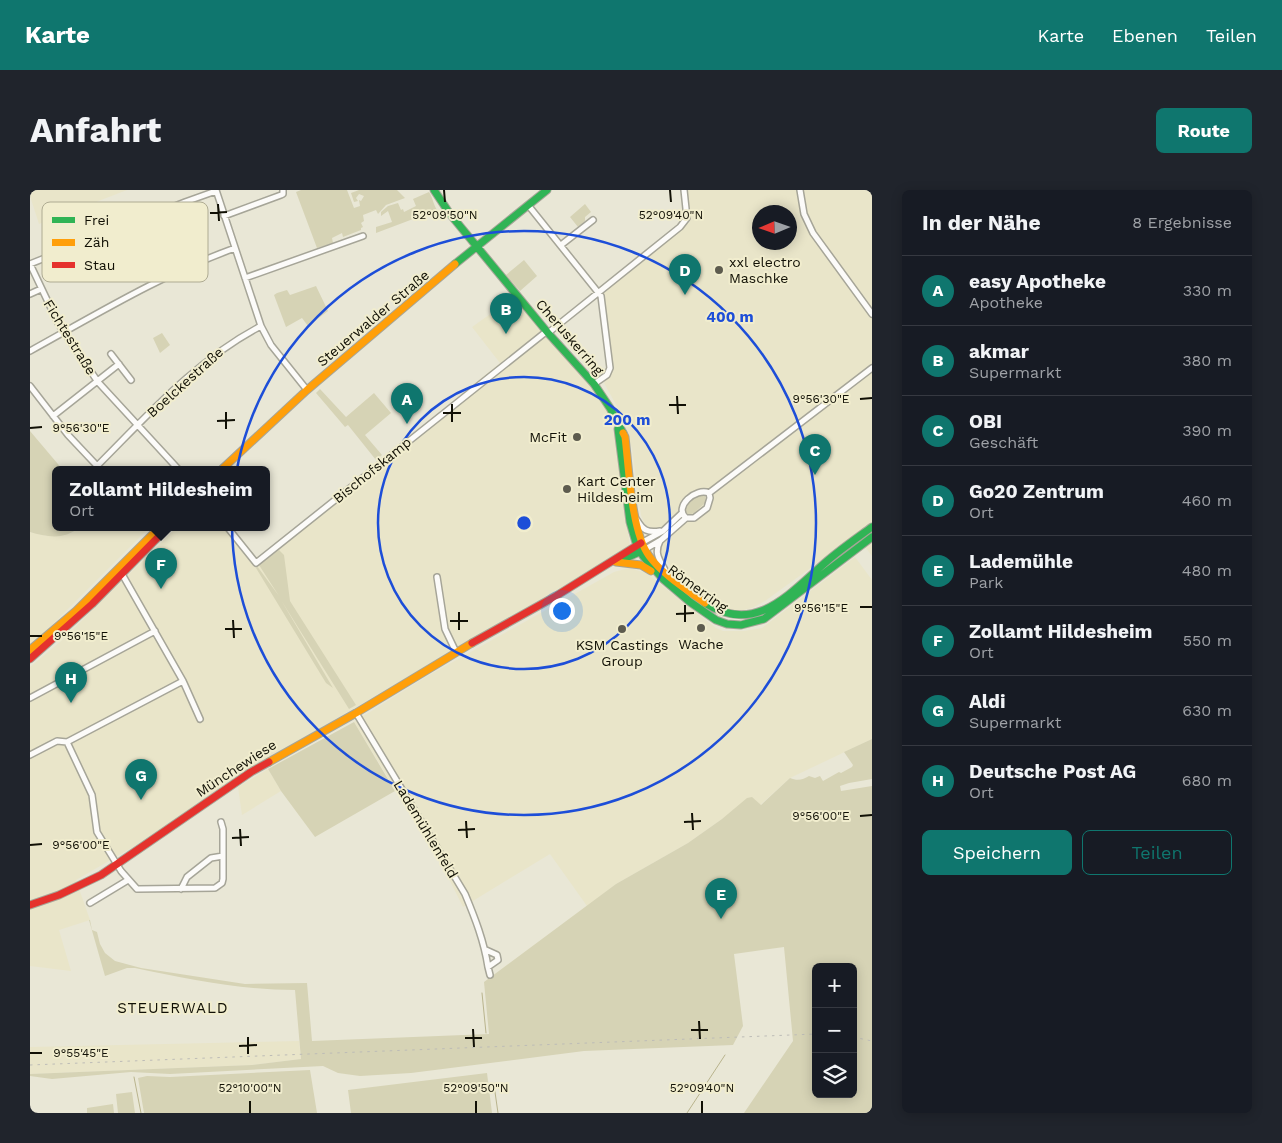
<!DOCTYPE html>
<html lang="de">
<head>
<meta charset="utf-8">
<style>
	:root { --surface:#171b24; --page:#20242c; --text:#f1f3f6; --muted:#9ea1a6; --line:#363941; --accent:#0f766e }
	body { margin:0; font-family:"Work Sans",sans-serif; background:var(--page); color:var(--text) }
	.controls { position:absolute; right:15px; bottom:15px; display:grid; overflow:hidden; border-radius:8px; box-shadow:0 2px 12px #0003 }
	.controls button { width:45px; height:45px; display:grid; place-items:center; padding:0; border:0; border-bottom:1px solid var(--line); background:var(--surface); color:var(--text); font:25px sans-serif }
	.compass { position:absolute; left:722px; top:15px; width:45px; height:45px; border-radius:50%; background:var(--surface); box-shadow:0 2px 12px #0003; rotate:268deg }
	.you { position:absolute; left:531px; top:420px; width:18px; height:18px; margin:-12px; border:4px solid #fff; border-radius:50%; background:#1a73e8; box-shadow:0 0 0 8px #1a73e833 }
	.badge { display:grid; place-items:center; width:32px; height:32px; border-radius:50%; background:var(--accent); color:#fff; font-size:16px; font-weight:700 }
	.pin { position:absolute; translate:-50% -41px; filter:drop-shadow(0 1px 2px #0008) }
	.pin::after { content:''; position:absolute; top:26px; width:18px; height:15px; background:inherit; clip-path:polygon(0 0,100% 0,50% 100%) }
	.popup { position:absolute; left:22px; top:276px; width:218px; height:65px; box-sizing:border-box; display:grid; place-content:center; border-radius:8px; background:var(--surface); filter:drop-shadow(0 1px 4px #0005); font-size:16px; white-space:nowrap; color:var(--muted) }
	.popup b { font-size:19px; color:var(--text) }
	.popup::after { content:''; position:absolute; left:50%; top:100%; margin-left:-10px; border:10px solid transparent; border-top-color:var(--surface) }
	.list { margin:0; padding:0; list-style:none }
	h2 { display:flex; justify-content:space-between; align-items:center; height:65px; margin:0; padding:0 20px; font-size:21px }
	h2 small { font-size:16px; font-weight:400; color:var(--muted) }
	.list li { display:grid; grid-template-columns:32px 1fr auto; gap:15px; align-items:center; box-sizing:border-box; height:70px; padding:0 20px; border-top:1px solid var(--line) }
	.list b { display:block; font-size:19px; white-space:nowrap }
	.list p { margin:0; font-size:16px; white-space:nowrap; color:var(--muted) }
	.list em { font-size:16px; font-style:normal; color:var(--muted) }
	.actions { display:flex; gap:10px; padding:15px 20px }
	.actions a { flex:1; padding:11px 0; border:1px solid var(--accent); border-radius:8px; text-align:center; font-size:18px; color:var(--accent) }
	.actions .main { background:var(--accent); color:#fff }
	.icon { flex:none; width:28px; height:28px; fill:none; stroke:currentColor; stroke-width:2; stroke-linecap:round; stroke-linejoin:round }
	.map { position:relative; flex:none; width:842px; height:923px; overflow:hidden; border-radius:8px }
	header { display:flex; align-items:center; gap:30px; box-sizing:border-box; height:70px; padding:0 25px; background:var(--accent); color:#fff }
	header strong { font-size:24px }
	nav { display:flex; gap:28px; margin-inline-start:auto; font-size:18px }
	.intro { display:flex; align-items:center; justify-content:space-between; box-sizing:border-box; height:120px; padding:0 30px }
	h1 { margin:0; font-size:35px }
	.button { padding:12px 22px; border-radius:8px; background:var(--accent); color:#fff; font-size:18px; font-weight:700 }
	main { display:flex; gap:30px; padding:0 30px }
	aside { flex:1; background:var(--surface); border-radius:8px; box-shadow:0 2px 12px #0003 }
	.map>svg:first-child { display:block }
</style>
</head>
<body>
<header>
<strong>Karte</strong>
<nav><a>Karte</a><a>Ebenen</a><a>Teilen</a></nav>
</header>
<div class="intro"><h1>Anfahrt</h1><a class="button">Route</a></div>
<main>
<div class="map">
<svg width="842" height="923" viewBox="0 0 842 923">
	<rect width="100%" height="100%" fill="#e9e7d6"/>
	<path fill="#e9e5c9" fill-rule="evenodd" d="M 0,0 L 97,0 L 9,34 L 0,6 Z
		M 657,0 L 842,0 L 842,366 L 826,345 L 735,411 L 722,418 L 709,421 L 698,419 L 681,410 L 650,385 L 633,368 L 621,338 L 615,335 L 611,325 L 602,258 L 589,220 L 574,193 L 580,182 L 571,104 L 660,32 ZM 729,22 L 759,22 L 759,52 L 729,52 Z
		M 487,105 L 558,189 L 577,217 L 588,259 L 600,357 L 220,579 L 103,657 L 46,690 L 60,730 L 29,740 L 41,781 L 0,776 L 0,477 L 30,452 L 146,338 L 198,338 L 227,372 L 470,173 L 442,137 Z
		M 48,338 L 119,338 L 19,438 L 0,454 L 0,342 L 18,346 L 28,346 L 42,343 Z
		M 825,367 L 842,390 L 842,549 L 760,588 L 730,615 L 692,629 L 658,653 L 586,694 L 557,716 L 520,664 L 433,717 L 416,683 L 324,532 L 396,487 L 584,382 L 599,378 L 616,383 L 686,438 L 693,441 L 714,441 L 732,438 Z
		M 238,579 L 251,601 L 212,625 L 208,597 Z
		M 269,851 L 271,869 L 222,875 L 0,884 L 0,857 Z"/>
	<path fill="#d6d3b5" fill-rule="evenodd" d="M 271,0 L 317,0 L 324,18 L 330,16 L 329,10 L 331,11 L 334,6 L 329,4 L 326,8 L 328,11 L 324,12 L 321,3 L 329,0 L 367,0 L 375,8 L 356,15 L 348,24 L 346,20 L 333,25 L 334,31 L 331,33 L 333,37 L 331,38 L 331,40 L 313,47 L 312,43 L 302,48 L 303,53 L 287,58 L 266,2 Z
		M 399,2 C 403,8 403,14 407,20 L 346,43 L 346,37 L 362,32 L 358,21 L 351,26 L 351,22 L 358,16 L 368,13 L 371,20 L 373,19 L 374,22 L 386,16 L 383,9 Z
		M 555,14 L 561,22 L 555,27 L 555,31 L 548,37 L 540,27 Z
		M 494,70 L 507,86 L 490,101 L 476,85 Z
		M 286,96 L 298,121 L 278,136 L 272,128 L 256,137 L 244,105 L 247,103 L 257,100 L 260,105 Z
		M 132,143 L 140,155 L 130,163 L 123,148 Z
		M 290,199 L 316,227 L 344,203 L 361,223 L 335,245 L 352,265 L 346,270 L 318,235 L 315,237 L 286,203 Z
		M 0,241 L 33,280 L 26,280 L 26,338 L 48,338 C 35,350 16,347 0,342 Z
		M 669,305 L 675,305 L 676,312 L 664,323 L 658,325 L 655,322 C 656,314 662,309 669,305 Z
		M 249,360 L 254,365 L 260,411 L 326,515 L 319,519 L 251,410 L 303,498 L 296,493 L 226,378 L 227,376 L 249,406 L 229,375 Z
		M 324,532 L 365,601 L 285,647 L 251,601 L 238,579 Z
		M 842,549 L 842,589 L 819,593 L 810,596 L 811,601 L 842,596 L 842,923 L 714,923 L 763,851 L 754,757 L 704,764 L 713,836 L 703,855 L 554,861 L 381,883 L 330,886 L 308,883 L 293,876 L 140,884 L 101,882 L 22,889 L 0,886 L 0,884 L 222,875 L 271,869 L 265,800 C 209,800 159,789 105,778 L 97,778 L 75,786 L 59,730 L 60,730 L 62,740 L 67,742 L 70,754 L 75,763 L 85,771 L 111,778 L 215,794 L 277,793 L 282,851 L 459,844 L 454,792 L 586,694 L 658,653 L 692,629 L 717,608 L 722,607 L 731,615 L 760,588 C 767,591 773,590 779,586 L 785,588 L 790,586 L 793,591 L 809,582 L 811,583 L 822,577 L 823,575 L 814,562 ZM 786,777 L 823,777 L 823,904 L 786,904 Z
		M 280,880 L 287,923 L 114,923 L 108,888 L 117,886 L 140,887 Z
		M 457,883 L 462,923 L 321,923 L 318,900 Z
		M 102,902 L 105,923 L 88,923 L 86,904 Z
		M 83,914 L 84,923 L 57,923 L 57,918 Z"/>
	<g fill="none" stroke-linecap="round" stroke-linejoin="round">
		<path stroke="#b9b48d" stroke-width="1" d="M 452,803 L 456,843
			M 104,887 L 111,923
			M 464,895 L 468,923
			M 657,923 L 695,865"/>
		<g stroke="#a6a598" stroke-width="8">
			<path id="street" d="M 186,0 L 231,136 L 241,155 L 277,200
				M 770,0 L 774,24 L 783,43 L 842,124
				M 498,15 L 571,106 L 580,178 L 577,185 L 564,194
				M 194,26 L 251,5 L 253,4 L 253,0
				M 531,55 L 563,30
				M 0,74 L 28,133 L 68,192 L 149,280
				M 0,74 L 155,12 L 186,1
				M 215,88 L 333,46
				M 0,104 L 11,99
				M 518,143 L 650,37 L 657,28 L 654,0
				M 0,161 C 67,124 133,84 205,58
				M 81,164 L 101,190
				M 0,196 L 38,245 L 71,280
				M 23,226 L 89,174
				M 67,276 C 118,225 166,170 231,136
				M 679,303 L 842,178
				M 607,330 C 613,340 617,343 630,341
				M 198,338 L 226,373 L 517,141
				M 630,351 C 624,363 629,369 635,380
				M 611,353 L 633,341 L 652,323
				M 614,360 L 631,350 L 656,328 L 664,328 L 677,318 L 680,308 L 679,303 C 666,297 643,317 656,328
				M 92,384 L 153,491 L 170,529
				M 407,387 L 415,439 L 426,462
				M 153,491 L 37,552 L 62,605 L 67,642 L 91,681 L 107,699 L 185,698 L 192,693 L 193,689 L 193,639 L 191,632
				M 0,508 L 125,441
				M 326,523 L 435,704 C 445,728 454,751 458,777 L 468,770 L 467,765 L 456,760
				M 0,565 L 27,551 L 37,552
				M 151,699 L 157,687 L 181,668 L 193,666
				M 60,713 L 98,690
				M 458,777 L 460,785"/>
		</g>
		<g stroke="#a6a598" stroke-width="9">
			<path id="fast" d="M 404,0 L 420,24 L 518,143 L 564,194 L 580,218 L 593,243
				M 425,74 L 517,0
				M 588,239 L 600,332 L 607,356 L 613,366 L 633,389 L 660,412 L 686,430 L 697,434 L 711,435 L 734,429 L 842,347
				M 589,371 L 614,360
				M 675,413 C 726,446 760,403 796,372 C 811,359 827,348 842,337"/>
		</g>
		<g stroke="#a6a598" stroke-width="9">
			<path id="slow" d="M 593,243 L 595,247 C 599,279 601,341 619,366 C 633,385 656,399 675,413
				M 191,280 L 277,200 L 425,74
				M 586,372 L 611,375 L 621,381
				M 0,460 L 46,421 L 129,338
				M 239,572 L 326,523 L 442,453"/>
		</g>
		<g stroke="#a6a598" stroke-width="9">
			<path id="jam" d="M 442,453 L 526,406 L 611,353
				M 0,469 L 62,414 L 137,338
				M 0,715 L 29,705 L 71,685 L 221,582 L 239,572"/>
		</g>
		<use href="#street" stroke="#fcfbf9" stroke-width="5"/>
		<use href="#fast" stroke="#30b455" stroke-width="7"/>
		<use href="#slow" stroke="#ff9f0a" stroke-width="7"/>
		<use href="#jam" stroke="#e5322d" stroke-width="7"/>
		<path stroke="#bdbcb7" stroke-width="1" stroke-dasharray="2.5 5" stroke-linecap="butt" d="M 823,847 L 842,851
			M 0,875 L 786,844"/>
	</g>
	<path fill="none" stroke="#111005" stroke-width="2" d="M 414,0 L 415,12M 640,0 L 641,12M 188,14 L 189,31M 180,23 L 197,22M 647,206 L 648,224M 830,209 L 842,208M 422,214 L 422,232M 639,215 L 656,215M 196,222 L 196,239M 413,223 L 431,223M 187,231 L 205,230M 0,238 L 12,237M 655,415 L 655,432M 830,417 L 842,417M 429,422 L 429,440M 646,424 L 664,423M 203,430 L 204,448M 420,431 L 438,431M 195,439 L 212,439M 0,446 L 12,446M 662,623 L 663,640M 830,626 L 842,625M 436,631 L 437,648M 654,632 L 671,631M 210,639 L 211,656M 428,640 L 445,639M 202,648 L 219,647M 0,655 L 12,654M 669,831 L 670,849M 443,839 L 444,857M 661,840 L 678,840M 218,847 L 218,864M 435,848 L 452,848M 209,856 L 227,855M 0,863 L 12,863M 220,911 L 220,923M 446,911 L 446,923M 672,911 L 672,923"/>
	<g fill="none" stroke="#1d4ed8" stroke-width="2.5">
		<circle cx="494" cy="333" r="146"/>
		<circle cx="494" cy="333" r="292"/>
	</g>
	<g fill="#5d5b4e" stroke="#f1edce" stroke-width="2">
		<circle cx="689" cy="80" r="5"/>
		<circle cx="547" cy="247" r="5"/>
		<circle cx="537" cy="299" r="5"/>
		<circle cx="671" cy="438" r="5"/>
		<circle cx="592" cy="439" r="5"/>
	</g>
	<g text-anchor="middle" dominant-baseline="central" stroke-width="4" stroke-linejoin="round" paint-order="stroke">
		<g font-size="14" fill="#111005" stroke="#f1edce" text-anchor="start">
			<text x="699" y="72">xxl electro<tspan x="699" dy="16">Maschke</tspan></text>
			<text x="537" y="247" text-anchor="end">McFit</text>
			<text x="547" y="291">Kart Center<tspan x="547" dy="16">Hildesheim</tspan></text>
			<text x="671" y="454" text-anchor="middle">Wache</text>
			<text x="592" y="455" text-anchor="middle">KSM Castings<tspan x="592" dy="16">Group</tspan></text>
		</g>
		<g font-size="14" fill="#111005" stroke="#f1edce">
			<text transform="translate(343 128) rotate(-40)">Steuerwalder Straße</text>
			<text transform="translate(40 147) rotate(58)">Fichtestraße</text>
			<text transform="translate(540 147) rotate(49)">Cheruskerring</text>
			<text transform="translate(155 192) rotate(-42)">Boelckestraße</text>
			<text transform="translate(342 280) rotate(-39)">Bischofskamp</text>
			<text transform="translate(668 398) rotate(36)">Römerring</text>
			<text transform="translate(206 578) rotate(-33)">Münchewiese</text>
			<text transform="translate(396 639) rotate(59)">Lademühlenfeld</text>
		</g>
		<g font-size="15" letter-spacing="1" fill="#111005" stroke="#f1edce">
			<text x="143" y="818">STEUERWALD</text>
		</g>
	</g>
	<rect x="12" y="12" width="166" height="80" rx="8" fill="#f1edce" stroke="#aeab92" stroke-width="1"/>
	<rect x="22" y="27" width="23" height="6" fill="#30b455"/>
	<rect x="22" y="49" width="23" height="7" fill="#ff9f0a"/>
	<rect x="22" y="72" width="23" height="6" fill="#e5322d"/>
	<g font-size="14" fill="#111005">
		<text x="54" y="35">Frei</text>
		<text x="54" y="57">Zäh</text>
		<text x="54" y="80">Stau</text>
	</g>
	<g font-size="12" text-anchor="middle" fill="#111005" stroke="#f1edce" stroke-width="4" stroke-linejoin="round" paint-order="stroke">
		<text x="415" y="29">52°09'50"N</text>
		<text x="641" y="29">52°09'40"N</text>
		<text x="791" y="213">9°56'30"E</text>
		<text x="51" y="242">9°56'30"E</text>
		<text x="791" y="422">9°56'15"E</text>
		<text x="51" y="450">9°56'15"E</text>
		<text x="791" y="630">9°56'00"E</text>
		<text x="51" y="659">9°56'00"E</text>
		<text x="51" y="867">9°55'45"E</text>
		<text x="220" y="902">52°10'00"N</text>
		<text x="446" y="902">52°09'50"N</text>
		<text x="672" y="902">52°09'40"N</text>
	</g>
	<circle cx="494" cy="333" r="8" fill="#1d4ed8" stroke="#f1edce" stroke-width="2.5"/>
	<g font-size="15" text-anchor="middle" font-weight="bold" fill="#1d4ed8" stroke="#f1edce" stroke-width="4" stroke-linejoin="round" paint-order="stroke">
		<text x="700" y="132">400 m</text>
		<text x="597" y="235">200 m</text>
	</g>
</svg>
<div class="controls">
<button>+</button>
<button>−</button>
<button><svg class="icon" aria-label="layers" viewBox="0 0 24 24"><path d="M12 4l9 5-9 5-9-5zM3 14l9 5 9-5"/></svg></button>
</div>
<svg class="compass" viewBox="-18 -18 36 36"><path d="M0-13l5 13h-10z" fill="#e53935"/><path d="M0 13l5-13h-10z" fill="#9ea1a6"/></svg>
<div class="you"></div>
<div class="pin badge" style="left:377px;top:234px">A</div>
<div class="pin badge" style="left:476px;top:144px">B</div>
<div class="pin badge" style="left:785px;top:285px">C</div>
<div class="pin badge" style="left:655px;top:105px">D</div>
<div class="pin badge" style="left:691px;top:729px">E</div>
<div class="pin badge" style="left:131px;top:399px">F</div>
<div class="popup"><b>Zollamt Hildesheim</b>Ort</div>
<div class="pin badge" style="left:111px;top:610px">G</div>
<div class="pin badge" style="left:41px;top:513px">H</div>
</div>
<aside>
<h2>In der Nähe<small>8 Ergebnisse</small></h2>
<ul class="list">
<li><span class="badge">A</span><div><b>easy Apotheke</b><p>Apotheke</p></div><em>330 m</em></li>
<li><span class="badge">B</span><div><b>akmar</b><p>Supermarkt</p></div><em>380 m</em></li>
<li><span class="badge">C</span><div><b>OBI</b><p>Geschäft</p></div><em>390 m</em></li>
<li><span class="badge">D</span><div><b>Go20 Zentrum</b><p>Ort</p></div><em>460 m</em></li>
<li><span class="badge">E</span><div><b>Lademühle</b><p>Park</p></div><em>480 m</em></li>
<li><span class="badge">F</span><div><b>Zollamt Hildesheim</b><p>Ort</p></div><em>550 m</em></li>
<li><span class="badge">G</span><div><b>Aldi</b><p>Supermarkt</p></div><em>630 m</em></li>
<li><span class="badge">H</span><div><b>Deutsche Post AG</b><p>Ort</p></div><em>680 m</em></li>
</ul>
<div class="actions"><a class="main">Speichern</a><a>Teilen</a></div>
</aside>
</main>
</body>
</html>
